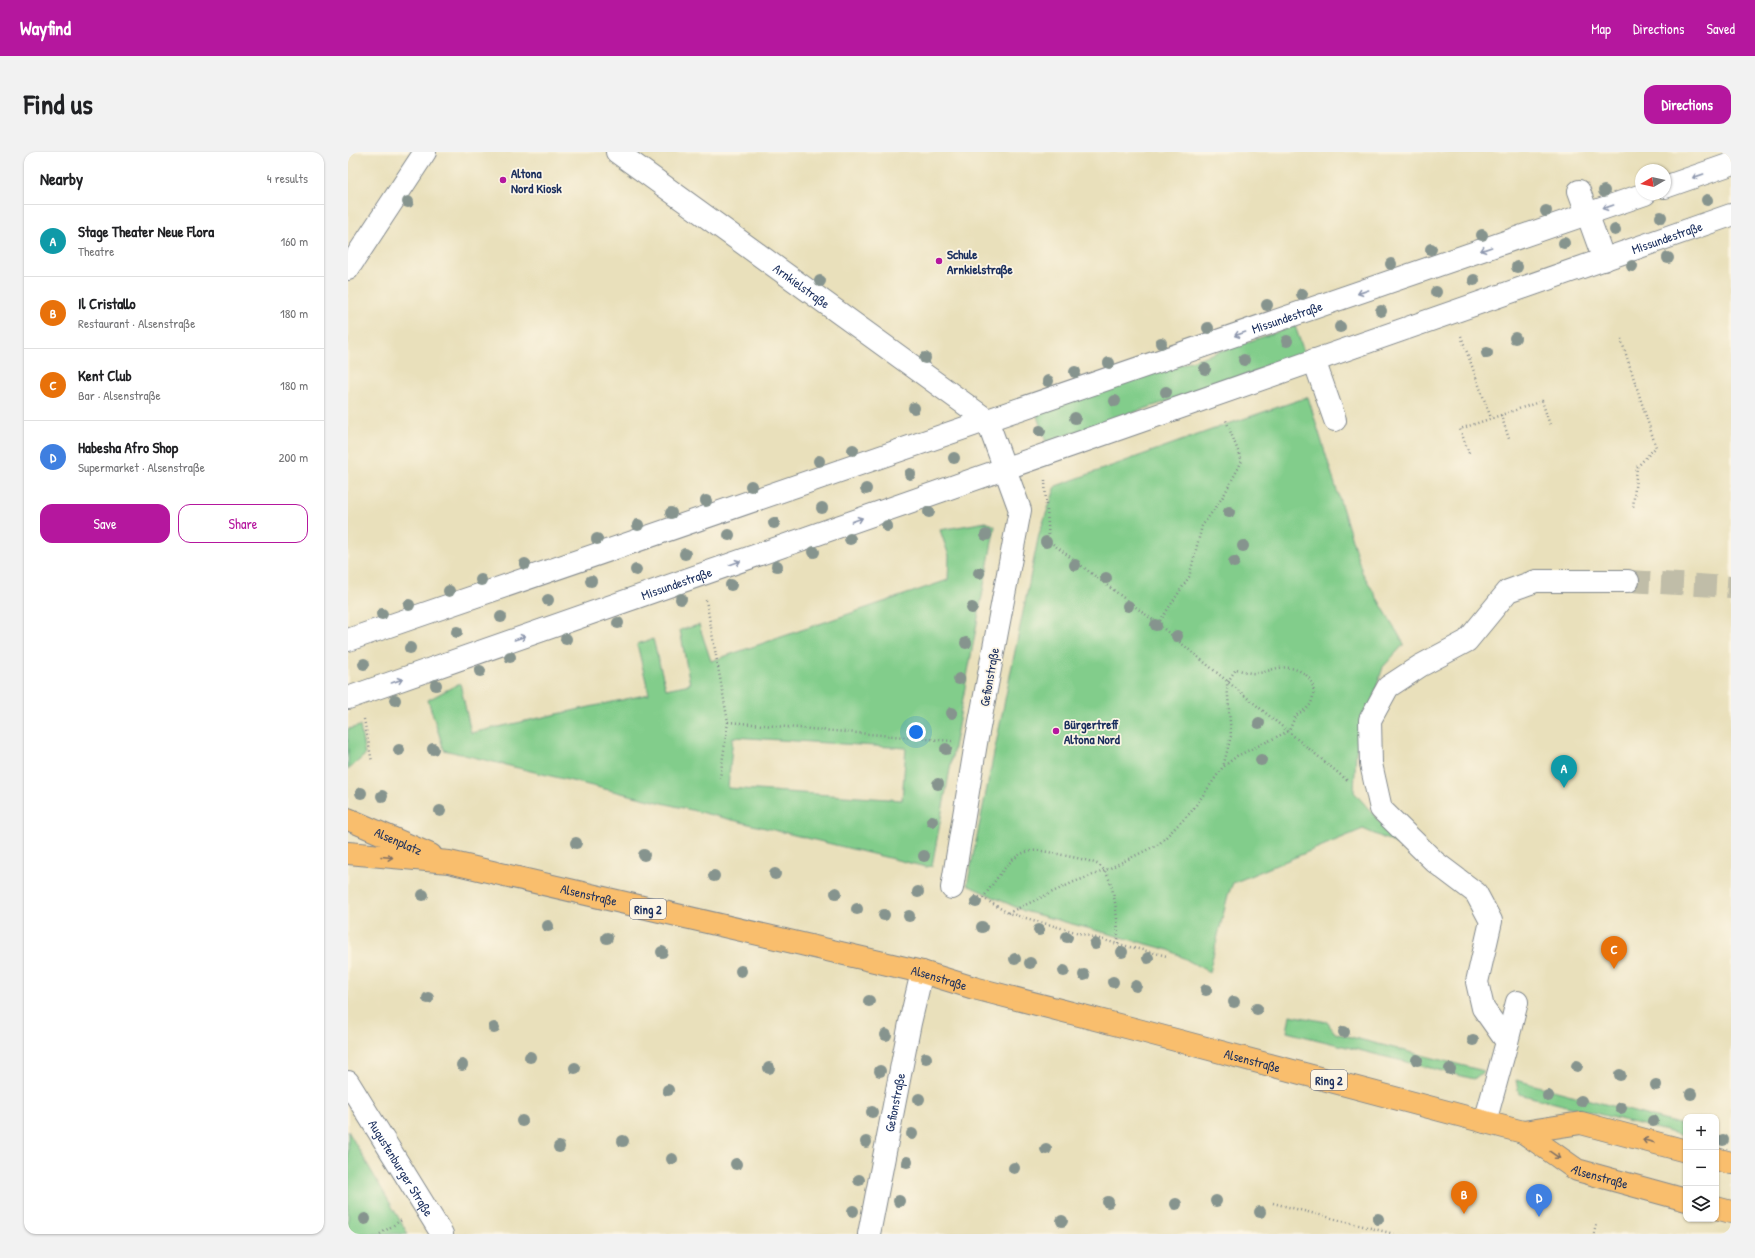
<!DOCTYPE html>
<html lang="en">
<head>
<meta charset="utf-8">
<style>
	:root { --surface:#fff; --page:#f2f2f2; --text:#202124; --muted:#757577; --line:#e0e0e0; --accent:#b5179e }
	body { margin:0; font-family:"Patrick Hand",sans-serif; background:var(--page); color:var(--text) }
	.controls { position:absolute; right:12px; bottom:12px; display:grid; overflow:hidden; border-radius:8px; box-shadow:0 1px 3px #0004 }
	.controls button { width:36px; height:36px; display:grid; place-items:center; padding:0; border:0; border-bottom:1px solid var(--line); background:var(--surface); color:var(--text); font:20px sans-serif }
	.compass { position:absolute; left:1287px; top:12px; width:36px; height:36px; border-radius:50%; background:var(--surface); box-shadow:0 1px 3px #0004; rotate:261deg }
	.you { position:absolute; left:568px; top:580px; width:14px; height:14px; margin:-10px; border:3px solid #fff; border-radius:50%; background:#1a73e8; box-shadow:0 0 0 6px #1a73e833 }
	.badge { display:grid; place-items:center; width:26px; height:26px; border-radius:50%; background:var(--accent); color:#fff; font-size:13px; font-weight:700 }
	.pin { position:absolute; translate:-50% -33px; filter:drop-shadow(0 1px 2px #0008) }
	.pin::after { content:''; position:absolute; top:21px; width:14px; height:12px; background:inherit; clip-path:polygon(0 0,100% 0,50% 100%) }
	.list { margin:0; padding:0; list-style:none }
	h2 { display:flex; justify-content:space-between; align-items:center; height:52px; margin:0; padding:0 16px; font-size:17px }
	h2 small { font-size:13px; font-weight:400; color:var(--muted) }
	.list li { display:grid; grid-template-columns:26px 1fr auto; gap:12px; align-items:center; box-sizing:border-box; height:72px; padding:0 16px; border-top:1px solid var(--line) }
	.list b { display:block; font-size:15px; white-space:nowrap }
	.list p { margin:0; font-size:13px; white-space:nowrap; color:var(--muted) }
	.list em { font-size:13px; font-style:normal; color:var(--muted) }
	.actions { display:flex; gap:8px; padding:12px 16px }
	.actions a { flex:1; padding:9px 0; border:1px solid var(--accent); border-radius:12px; text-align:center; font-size:14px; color:var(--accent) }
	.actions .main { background:var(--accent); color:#fff }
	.icon { flex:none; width:22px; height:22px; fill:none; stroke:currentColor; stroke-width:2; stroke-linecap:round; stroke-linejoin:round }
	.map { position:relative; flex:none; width:1383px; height:1082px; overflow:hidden; border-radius:12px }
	header { display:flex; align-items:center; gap:24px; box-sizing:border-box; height:56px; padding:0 20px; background:var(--accent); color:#fff }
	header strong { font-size:19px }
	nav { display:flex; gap:22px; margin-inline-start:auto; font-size:14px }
	.intro { display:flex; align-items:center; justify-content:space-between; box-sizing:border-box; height:96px; padding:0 24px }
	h1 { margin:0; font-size:28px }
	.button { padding:10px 18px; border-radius:12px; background:var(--accent); color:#fff; font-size:14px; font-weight:700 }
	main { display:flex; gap:24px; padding:0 24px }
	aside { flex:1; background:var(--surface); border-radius:12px; box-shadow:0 1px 3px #0004 }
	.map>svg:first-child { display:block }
</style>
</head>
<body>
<header>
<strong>Wayfind</strong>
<nav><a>Map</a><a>Directions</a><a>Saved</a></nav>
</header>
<div class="intro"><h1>Find us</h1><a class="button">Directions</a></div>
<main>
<aside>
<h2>Nearby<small>4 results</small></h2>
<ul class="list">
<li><span class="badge" style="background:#0f9aa8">A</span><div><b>Stage Theater Neue Flora</b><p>Theatre</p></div><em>160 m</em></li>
<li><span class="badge" style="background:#e8710a">B</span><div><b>Il Cristallo</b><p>Restaurant · Alsenstraße</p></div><em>180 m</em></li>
<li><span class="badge" style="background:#e8710a">C</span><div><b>Kent Club</b><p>Bar · Alsenstraße</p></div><em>180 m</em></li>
<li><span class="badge" style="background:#3f7fe0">D</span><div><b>Habesha Afro Shop</b><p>Supermarket · Alsenstraße</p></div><em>200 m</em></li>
</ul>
<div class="actions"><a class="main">Save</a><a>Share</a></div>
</aside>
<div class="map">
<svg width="1383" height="1082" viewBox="0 0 1383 1082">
	<rect width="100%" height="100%" fill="#fcf5e5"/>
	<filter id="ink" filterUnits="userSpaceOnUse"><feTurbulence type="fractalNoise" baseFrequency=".025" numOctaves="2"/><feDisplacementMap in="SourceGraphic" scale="8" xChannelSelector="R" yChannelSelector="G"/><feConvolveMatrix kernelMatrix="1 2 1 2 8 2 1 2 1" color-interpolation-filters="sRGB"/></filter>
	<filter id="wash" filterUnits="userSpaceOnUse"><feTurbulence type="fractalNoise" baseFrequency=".012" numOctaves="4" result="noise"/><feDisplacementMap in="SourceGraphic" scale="16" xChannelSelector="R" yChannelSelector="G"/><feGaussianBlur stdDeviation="0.9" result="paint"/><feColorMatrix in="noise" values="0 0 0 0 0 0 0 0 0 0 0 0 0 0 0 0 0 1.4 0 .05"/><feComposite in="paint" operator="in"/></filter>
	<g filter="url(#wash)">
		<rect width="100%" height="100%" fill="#e9e0bb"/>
		<path fill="#82cd8b" stroke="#4e7e74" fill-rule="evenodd" d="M 947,174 L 957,203 L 698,290 L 688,261 Z
			M 960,245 L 1014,420 L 1056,492 L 1035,515 L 1008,600 L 1006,640 L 1033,671 L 1065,699 L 1015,677 L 885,731 L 880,743 L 861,820 L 821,798 L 676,759 L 619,733 L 691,382 L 708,334 L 880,272 Z
			M 638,370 L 647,374 L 584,714 L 578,715 L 96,598 L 80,548 L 112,531 L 123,581 L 301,542 L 289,492 L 305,487 L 318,537 L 342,532 L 332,478 L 351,473 L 363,509 L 600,428 L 601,404 L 592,378 ZM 385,585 L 558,596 L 554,648 L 380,636 Z
			M 12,574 L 17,603 L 0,618 L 0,577 Z
			M 942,863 L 979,870 L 987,881 L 1136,919 L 1126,927 L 939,880 Z
			M 1168,928 L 1338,974 L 1338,984 L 1171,942 Z
			M 0,979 L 60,1082 L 0,1082 Z"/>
	</g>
	<g filter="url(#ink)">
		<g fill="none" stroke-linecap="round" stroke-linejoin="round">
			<path stroke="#c0bda8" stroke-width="22" stroke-dasharray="22 11" stroke-linecap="butt" d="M 1280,429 L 1383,435"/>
			<g stroke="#82888c" stroke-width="24">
				<g id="minor">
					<path id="s1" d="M 269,0 L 639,268 L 672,358 L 628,591 L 604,736"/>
					<path d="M 1317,35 L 1383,12"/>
					<path d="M 1231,39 L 1256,108"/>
					<path d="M 0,117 L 77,0"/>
					<path d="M 966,208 L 987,268"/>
					<path id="s2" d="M 0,488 L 1297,42"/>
					<path id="s3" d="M 0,546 L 1383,63"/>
					<path d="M 1159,890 L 1169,850"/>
					<path id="s4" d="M 0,930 L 94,1082"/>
					<path d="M 1137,970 L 1159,890 L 1135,856 L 1129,830 L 1143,769 L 1128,741 L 1087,710 L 1033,657 L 1023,612 L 1022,568 L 1040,535 L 1072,514 L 1119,489 L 1160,439 L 1188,429 L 1280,429"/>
					<path id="s5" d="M 521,1082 L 562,871 L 574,820"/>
				</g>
			</g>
			<g stroke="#82888c" stroke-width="24">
				<g id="major">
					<path id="s6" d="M 0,667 L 83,703"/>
					<path id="s7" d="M 0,701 L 101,710 L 574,820 L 626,836 L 786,877 L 1175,980 L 1229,1018 L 1338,1048"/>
					<path d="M 1175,980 L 1233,971 L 1338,999"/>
					<path d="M 1368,1007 L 1383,1011"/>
					<path d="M 1368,1056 L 1383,1060"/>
				</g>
			</g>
			<path stroke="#82888c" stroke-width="2.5" stroke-dasharray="1 3" stroke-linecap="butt" d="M 1113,184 L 1143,266
				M 1273,187 L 1308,295 L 1289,315 L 1285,356
				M 1153,263 L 1161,287
				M 1121,301 L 1112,277 L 1194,249 L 1202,273
				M 697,328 L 698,353
				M 699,358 L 701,389 L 810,472 L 1000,629
				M 358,448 L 380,570 L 372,626
				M 810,472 L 841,425 L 854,374 L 876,343 L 894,309 L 877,266
				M 16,567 L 24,610
				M 380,570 L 604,589
				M 627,744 L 635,746 L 660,761 L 770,792 L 819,804
				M 635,746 C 642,736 658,712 667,706 C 680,695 695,699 710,702 C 722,705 738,707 749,712 C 768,721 770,773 770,792
				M 660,761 L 726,730 L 756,719 L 811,692 L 843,660 L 875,615 L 889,604 L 941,579 C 943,575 945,569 947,565 C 952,559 962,558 964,548 C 971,526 951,513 930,516 C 923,517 917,521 909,521 C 903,522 895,519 888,517 L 879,531 L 883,584 L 875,615
				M 925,1051 L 1046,1082
				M 32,1082 L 55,1067
				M 1246,1082 L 1248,1072"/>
			<use href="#minor" stroke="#fff" stroke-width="22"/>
			<use href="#major" stroke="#f9be6d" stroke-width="22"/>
		</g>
		<g fill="#86948e">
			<circle cx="1256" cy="39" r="6"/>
			<circle cx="1359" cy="48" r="6"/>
			<circle cx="60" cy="50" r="6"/>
			<circle cx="1198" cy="59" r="6"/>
			<circle cx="1313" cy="65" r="6"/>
			<circle cx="1267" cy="78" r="6"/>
			<circle cx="1134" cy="83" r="6"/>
			<circle cx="1216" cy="91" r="6"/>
			<circle cx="1083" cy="97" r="6"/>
			<circle cx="1320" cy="106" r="6"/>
			<circle cx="1043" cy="112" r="6"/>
			<circle cx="1284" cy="114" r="6"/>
			<circle cx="1169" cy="115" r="6"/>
			<circle cx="1126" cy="128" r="6"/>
			<circle cx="472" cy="129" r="6"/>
			<circle cx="1088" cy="140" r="6"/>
			<circle cx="954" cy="142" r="6"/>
			<circle cx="919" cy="153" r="6"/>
			<circle cx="1033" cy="159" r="6"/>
			<circle cx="992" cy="175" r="6"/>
			<circle cx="860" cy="176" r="6"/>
			<circle cx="1167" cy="186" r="6"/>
			<circle cx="939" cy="189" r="6"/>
			<circle cx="813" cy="191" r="6"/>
			<circle cx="1139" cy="201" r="6"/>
			<circle cx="577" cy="206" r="6"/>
			<circle cx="896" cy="208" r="6"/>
			<circle cx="761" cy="211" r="6"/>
			<circle cx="857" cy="217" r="6"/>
			<circle cx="727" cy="220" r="6"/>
			<circle cx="700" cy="229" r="6"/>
			<circle cx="818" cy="240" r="6"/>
			<circle cx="767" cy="249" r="6"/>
			<circle cx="566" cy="256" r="6"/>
			<circle cx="727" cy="266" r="6"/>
			<circle cx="692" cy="279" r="6"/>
			<circle cx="505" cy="298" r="6"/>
			<circle cx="606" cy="306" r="6"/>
			<circle cx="471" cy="309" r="6"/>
			<circle cx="562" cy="322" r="6"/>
			<circle cx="403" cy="334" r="6"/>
			<circle cx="518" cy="337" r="6"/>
			<circle cx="358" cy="349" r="6"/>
			<circle cx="474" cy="356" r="6"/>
			<circle cx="581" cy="360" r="6"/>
			<circle cx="881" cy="360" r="6"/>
			<circle cx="323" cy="361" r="6"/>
			<circle cx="426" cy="371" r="6"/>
			<circle cx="290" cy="373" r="6"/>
			<circle cx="539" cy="374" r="6"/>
			<circle cx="381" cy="383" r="6"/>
			<circle cx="638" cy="383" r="6"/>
			<circle cx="249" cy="387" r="6"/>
			<circle cx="502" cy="387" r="6"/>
			<circle cx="698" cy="390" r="6"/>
			<circle cx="895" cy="394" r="6"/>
			<circle cx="466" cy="400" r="6"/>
			<circle cx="337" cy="402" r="6"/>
			<circle cx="886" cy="410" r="6"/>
			<circle cx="177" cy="412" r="6"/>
			<circle cx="727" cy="413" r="6"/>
			<circle cx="429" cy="414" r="6"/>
			<circle cx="288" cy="418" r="6"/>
			<circle cx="631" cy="421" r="6"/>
			<circle cx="758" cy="426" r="6"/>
			<circle cx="133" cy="428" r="6"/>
			<circle cx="243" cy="429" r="6"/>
			<circle cx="383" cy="433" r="6"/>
			<circle cx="101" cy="439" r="6"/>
			<circle cx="333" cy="447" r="6"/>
			<circle cx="200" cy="448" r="6"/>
			<circle cx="61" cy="453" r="6"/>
			<circle cx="780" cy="454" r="6"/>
			<circle cx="624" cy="456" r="6"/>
			<circle cx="34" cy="462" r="6"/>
			<circle cx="153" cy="465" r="6"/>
			<circle cx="270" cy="471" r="6"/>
			<circle cx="808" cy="473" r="6"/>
			<circle cx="109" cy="480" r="6"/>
			<circle cx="829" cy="484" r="6"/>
			<circle cx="218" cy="487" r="6"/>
			<circle cx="618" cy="491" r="6"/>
			<circle cx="62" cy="496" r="6"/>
			<circle cx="162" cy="505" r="6"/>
			<circle cx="16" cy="512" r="6"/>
			<circle cx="132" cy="519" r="6"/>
			<circle cx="611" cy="527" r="6"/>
			<circle cx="88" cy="533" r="6"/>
			<circle cx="47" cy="548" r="6"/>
			<circle cx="604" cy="561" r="6"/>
			<circle cx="911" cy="571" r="6"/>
			<circle cx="85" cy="597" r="6"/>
			<circle cx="598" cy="597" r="6"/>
			<circle cx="51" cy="598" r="6"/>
			<circle cx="913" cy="608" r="6"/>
			<circle cx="590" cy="632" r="6"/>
			<circle cx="13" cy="641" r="6"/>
			<circle cx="34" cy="644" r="6"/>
			<circle cx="92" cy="659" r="6"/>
			<circle cx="584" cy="669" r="6"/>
			<circle cx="228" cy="691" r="6"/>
			<circle cx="296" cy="703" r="6"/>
			<circle cx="576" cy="704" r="6"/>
			<circle cx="427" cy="722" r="6"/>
			<circle cx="366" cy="724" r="6"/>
			<circle cx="570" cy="740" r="6"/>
			<circle cx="488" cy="741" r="6"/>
			<circle cx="75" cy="743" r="6"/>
			<circle cx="628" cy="750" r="6"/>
			<circle cx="509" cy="757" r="6"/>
			<circle cx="536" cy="763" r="6"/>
			<circle cx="561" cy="764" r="6"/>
			<circle cx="200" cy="774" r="6"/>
			<circle cx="634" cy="775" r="6"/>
			<circle cx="691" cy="778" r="6"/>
			<circle cx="719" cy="785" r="6"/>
			<circle cx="259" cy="786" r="6"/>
			<circle cx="747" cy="792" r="6"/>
			<circle cx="314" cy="800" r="6"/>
			<circle cx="774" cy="800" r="6"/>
			<circle cx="800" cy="806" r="6"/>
			<circle cx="667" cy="807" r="6"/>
			<circle cx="682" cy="811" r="6"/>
			<circle cx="393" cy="819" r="6"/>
			<circle cx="716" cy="819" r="6"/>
			<circle cx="736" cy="823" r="6"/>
			<circle cx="765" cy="830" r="6"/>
			<circle cx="788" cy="834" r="6"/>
			<circle cx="858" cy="838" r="6"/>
			<circle cx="80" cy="846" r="6"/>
			<circle cx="521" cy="849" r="6"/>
			<circle cx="886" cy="850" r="6"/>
			<circle cx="909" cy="857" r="6"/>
			<circle cx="146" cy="876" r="6"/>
			<circle cx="996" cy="880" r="6"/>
			<circle cx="538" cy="883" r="6"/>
			<circle cx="1125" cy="888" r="6"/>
			<circle cx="182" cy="905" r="6"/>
			<circle cx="578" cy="906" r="6"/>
			<circle cx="1069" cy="908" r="6"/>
			<circle cx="114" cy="913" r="6"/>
			<circle cx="1229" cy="914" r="6"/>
			<circle cx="227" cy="916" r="6"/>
			<circle cx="421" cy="916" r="6"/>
			<circle cx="1102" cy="917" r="6"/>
			<circle cx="532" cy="919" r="6"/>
			<circle cx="1272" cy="923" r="6"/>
			<circle cx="1308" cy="933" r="6"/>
			<circle cx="320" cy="938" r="6"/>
			<circle cx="1343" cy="942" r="6"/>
			<circle cx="1200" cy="944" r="6"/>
			<circle cx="571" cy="947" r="6"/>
			<circle cx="1233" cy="949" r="6"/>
			<circle cx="1273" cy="956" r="6"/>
			<circle cx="524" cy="960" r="6"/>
			<circle cx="174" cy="969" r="6"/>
			<circle cx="1305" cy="969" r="6"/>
			<circle cx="564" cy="982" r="6"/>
			<circle cx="1375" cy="988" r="6"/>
			<circle cx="275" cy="989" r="6"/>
			<circle cx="518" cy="990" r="6"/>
			<circle cx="211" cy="995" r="6"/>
			<circle cx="698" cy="997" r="6"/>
			<circle cx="324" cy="1007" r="6"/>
			<circle cx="559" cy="1010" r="6"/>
			<circle cx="388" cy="1012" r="6"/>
			<circle cx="666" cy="1016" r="6"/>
			<circle cx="511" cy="1028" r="6"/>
			<circle cx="551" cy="1049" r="6"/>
			<circle cx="868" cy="1049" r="6"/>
			<circle cx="760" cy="1050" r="6"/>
			<circle cx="828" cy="1052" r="6"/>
			<circle cx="505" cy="1059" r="6"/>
			<circle cx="912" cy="1060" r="6"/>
			<circle cx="17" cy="1067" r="6"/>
			<circle cx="1030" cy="1067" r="6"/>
			<circle cx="714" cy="1069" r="6"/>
		</g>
		<defs><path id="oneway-shaft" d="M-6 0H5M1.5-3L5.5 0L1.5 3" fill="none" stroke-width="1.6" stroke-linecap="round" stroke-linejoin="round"/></defs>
		<g stroke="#8d97ae">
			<use href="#oneway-shaft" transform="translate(1350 24) rotate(161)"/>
			<use href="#oneway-shaft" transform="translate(1260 55) rotate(161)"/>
			<use href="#oneway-shaft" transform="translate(1138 97) rotate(161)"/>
			<use href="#oneway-shaft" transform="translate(1015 140) rotate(161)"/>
			<use href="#oneway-shaft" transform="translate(892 182) rotate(161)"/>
			<use href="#oneway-shaft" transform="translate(509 368) rotate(-20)"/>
			<use href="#oneway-shaft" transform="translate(387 411) rotate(-20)"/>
			<use href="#oneway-shaft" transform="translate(172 486) rotate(-19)"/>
			<use href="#oneway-shaft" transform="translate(49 529) rotate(-19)"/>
		</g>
		<g stroke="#7f6f65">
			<use href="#oneway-shaft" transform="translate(39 705) rotate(5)"/>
			<use href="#oneway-shaft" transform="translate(1300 989) rotate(-165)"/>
			<use href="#oneway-shaft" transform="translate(1207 1003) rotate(35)"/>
		</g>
	</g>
	<g fill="#b5179e" stroke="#fcf5e5" stroke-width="1.5">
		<circle cx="155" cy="28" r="4"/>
		<circle cx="591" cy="109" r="4"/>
		<circle cx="708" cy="579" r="4"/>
	</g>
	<g text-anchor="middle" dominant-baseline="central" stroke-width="3.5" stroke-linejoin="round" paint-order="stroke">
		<g fill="#fcf5e5" stroke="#5e6a86" stroke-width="1">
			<rect x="282" y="747" width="36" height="20" rx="3"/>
			<rect x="963" y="918" width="36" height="20" rx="3"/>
		</g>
		<g font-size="12" font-weight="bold" fill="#1b2f5e">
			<text x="300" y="757">Ring 2</text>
			<text x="981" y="928">Ring 2</text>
		</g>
		<g font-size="13" font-weight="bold" fill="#1b2f5e" stroke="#fcf5e5" text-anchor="start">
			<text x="163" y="21">Altona<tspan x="163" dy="15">Nord Kiosk</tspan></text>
			<text x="599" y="102">Schule<tspan x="599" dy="15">Arnkielstraße</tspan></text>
			<text x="716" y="572">Bürgertreff<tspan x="716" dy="15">Altona Nord</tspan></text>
		</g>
		<g font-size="13" fill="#1b2f5e" stroke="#fcf5e5">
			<text stroke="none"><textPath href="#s3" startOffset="1397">Missundestraße</textPath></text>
			<text stroke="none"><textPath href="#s1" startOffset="228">Arnkielstraße</textPath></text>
			<text stroke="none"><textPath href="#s2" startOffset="993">Missundestraße</textPath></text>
			<text stroke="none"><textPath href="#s3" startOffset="348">Missundestraße</textPath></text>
			<text transform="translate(641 525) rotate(-80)">Gefionstraße</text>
			<text stroke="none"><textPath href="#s6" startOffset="55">Alsenplatz</textPath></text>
			<text stroke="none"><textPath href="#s7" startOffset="245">Alsenstraße</textPath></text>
			<text stroke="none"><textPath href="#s7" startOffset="605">Alsenstraße</textPath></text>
			<text stroke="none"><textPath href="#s7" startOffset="929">Alsenstraße</textPath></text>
			<text stroke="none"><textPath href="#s5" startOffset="134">Gefionstraße</textPath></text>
			<text stroke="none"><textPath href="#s4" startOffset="101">Augustenburger Straße</textPath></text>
			<text stroke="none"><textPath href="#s7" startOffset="1299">Alsenstraße</textPath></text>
		</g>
	</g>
</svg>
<div class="controls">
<button>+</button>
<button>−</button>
<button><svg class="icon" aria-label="layers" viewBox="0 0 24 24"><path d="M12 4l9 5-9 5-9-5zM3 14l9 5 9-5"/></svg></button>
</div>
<svg class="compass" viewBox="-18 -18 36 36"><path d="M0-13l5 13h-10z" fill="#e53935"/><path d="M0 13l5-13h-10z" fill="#757577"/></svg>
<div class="you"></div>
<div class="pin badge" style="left:1216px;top:636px;background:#0f9aa8">A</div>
<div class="pin badge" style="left:1116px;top:1062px;background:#e8710a">B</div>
<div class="pin badge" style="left:1266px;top:817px;background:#e8710a">C</div>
<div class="pin badge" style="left:1191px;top:1065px;background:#3f7fe0">D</div>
</div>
</main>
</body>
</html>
